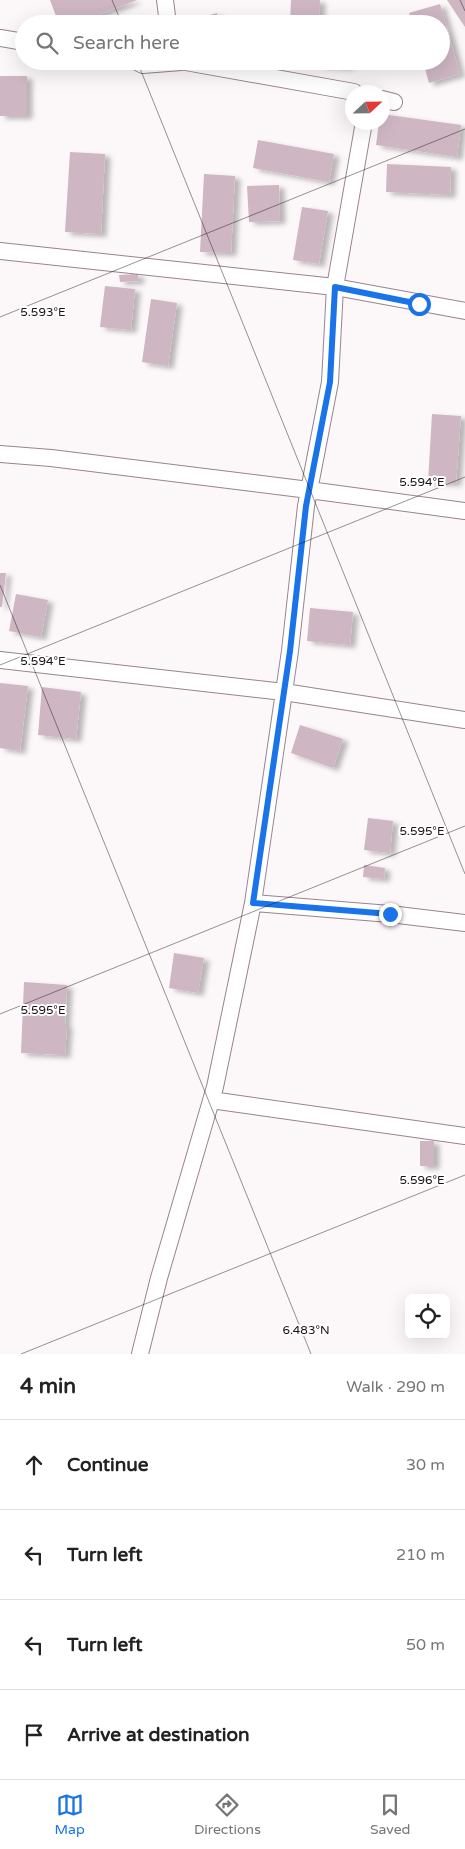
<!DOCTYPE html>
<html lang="en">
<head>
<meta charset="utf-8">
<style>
	:root { --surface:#fff; --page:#f6f6f6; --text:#222; --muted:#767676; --line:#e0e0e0; --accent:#1a73e8 }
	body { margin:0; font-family:"Varela Round",sans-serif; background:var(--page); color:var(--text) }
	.controls { position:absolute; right:15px; bottom:15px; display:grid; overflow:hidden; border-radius:8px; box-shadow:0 5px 20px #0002 }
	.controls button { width:45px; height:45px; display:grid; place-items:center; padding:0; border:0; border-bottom:1px solid var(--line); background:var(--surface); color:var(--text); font:25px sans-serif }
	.compass { position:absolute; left:345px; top:85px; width:45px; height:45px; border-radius:50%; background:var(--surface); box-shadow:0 5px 20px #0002; rotate:68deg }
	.stop { position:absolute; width:15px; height:15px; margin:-11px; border:4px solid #1a73e8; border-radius:50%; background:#fff }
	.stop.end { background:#1a73e8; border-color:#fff; box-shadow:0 1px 5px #0008 }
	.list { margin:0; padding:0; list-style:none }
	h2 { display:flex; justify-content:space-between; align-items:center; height:65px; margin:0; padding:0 20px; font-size:21px }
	h2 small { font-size:16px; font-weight:400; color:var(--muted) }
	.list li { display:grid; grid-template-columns:32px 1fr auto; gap:15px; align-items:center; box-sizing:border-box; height:90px; padding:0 20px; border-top:1px solid var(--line) }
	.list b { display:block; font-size:19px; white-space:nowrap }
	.list em { font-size:16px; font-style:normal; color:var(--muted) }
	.icon { flex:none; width:28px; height:28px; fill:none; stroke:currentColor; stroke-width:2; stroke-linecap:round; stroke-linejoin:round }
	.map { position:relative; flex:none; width:465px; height:1354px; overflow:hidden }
	.search { position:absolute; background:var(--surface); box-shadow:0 5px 20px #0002; left:15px; right:15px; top:15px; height:55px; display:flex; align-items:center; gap:12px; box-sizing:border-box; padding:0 18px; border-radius:28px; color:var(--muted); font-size:19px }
	.sheet { height:425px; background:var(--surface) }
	nav { display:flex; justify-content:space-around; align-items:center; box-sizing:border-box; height:70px; border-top:1px solid var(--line); background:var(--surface); font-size:14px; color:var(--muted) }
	nav a { display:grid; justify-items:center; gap:2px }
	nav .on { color:var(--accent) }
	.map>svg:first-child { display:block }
</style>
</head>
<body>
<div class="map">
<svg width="465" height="1354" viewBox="0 0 465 1354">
	<defs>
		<filter id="shadow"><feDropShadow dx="5.5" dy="3" stdDeviation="2.5" flood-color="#0004"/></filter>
	</defs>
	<rect width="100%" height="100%" fill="#fcf7f9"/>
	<path fill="#ceb6c3" filter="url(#shadow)" d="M 50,0 L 137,0 L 75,24 L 59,24 Z
		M 291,0 L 320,0 L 319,24 L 290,24 Z
		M 447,0 L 465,0 L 465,27 Z
		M 440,4 L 460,74 L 429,83 L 423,61 L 441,61 L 441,24 L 413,24 L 409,13 Z
		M 217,13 L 220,24 L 204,24 L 202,17 Z
		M 320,61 L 348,61 L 348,67 L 319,65 Z
		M 0,76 L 27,76 L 27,116 L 0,116 Z
		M 382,114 L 461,125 L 457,157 L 376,145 L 379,122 L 382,122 Z
		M 258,140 L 334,154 L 329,182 L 253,168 Z
		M 70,152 L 105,154 L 101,234 L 65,232 Z
		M 387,164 L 451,167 L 450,195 L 386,192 Z
		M 204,174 L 235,176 L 231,253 L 200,252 Z
		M 279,185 L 280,221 L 249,222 L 247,186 Z
		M 302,207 L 328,211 L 319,264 L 293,260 Z
		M 138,274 L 139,281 L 120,282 L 119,275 Z
		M 105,286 L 135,289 L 131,330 L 100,327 Z
		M 151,299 L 177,303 L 168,366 L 142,362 Z
		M 432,414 L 461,416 L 456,483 L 428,482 Z
		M 0,573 L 6,573 L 2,607 L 0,607 Z
		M 16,594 L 48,600 L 41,637 L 9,631 Z
		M 310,608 L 353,612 L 350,645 L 307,641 Z
		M 0,683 L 28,686 L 20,751 L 0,748 Z
		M 42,687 L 81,692 L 76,739 L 38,735 Z
		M 300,725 L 343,739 L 333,768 L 291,753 Z
		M 368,818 L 393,821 L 390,853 L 364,850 Z
		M 364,865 L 385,868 L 384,879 L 363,877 Z
		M 174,953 L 204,958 L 198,993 L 169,988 Z
		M 24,982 L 67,985 L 65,1025 L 67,1025 L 65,1055 L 21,1053 Z
		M 420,1141 L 434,1141 L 434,1166 L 420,1166 Z"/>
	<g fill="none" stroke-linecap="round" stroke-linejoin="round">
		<g stroke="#99838f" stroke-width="18">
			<path id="minor" d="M 165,0 L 168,24
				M 0,38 L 24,42
				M 135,61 L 143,65 L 181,62
				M 180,61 L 354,92
				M 382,99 L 394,102
				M 0,251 L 335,287 L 465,311
				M 0,454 L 51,458 L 309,490 L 465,511
				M 0,660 L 284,692 L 465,720
				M 253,903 L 390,914 L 465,923
				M 211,1100 L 465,1136
				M 140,1354 L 159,1278 L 215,1087 L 253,903 L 290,651 L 306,506 L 330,382 L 335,287 L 364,122"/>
		</g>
		<use href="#minor" stroke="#fff" stroke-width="16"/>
	</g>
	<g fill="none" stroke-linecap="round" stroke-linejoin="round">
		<path stroke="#1a73e8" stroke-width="6" d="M 390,914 L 253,903 L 290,651 L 306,506 L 330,382 L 335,287 L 419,304"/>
	</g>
	<path fill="none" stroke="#1a1216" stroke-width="1" stroke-opacity="0.45" d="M 112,0 L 122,24M 460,0 L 465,11M 137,61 L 465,874M 0,317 L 465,129M 0,585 L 311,1354M 0,665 L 465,477M 0,1014 L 465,826M 21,1354 L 465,1175"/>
	<g font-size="12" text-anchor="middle" fill="#1a1216" stroke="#fff" stroke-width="4" stroke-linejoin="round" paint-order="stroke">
		<text x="43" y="316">5.593°E</text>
		<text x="422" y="486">5.594°E</text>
		<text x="43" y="665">5.594°E</text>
		<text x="422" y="835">5.595°E</text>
		<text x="43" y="1014">5.595°E</text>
		<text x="422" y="1184">5.596°E</text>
		<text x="306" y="1334">6.483°N</text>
	</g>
</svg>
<div class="controls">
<button><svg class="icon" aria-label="locate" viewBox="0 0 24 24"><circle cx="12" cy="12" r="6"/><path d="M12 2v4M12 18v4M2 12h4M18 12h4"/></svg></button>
</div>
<svg class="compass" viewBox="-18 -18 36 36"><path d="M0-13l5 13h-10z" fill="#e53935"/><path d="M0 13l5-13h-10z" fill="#767676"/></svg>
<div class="stop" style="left:419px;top:304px"></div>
<div class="stop end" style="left:390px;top:914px"></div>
<div class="search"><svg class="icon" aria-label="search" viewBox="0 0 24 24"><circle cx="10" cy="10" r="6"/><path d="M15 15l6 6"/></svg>Search here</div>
</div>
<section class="sheet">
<h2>4 min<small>Walk · 290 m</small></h2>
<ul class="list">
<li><svg class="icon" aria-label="ahead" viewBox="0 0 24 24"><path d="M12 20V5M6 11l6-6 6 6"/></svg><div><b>Continue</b></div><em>30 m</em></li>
<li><svg class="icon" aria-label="left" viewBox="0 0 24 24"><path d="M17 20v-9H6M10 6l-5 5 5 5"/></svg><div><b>Turn left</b></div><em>210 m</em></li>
<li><svg class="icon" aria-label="left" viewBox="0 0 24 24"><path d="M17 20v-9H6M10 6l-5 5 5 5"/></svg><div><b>Turn left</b></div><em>50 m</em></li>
<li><svg class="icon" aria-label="arrive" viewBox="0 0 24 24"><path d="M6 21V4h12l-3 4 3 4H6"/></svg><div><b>Arrive at destination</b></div></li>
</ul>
</section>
<nav>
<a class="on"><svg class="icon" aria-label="map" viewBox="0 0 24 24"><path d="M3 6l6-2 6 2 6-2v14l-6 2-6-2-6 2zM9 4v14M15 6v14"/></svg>Map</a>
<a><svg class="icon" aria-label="directions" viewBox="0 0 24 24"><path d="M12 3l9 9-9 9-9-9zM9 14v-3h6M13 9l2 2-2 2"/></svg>Directions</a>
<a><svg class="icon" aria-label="saved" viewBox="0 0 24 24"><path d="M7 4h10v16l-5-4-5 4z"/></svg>Saved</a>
</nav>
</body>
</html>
